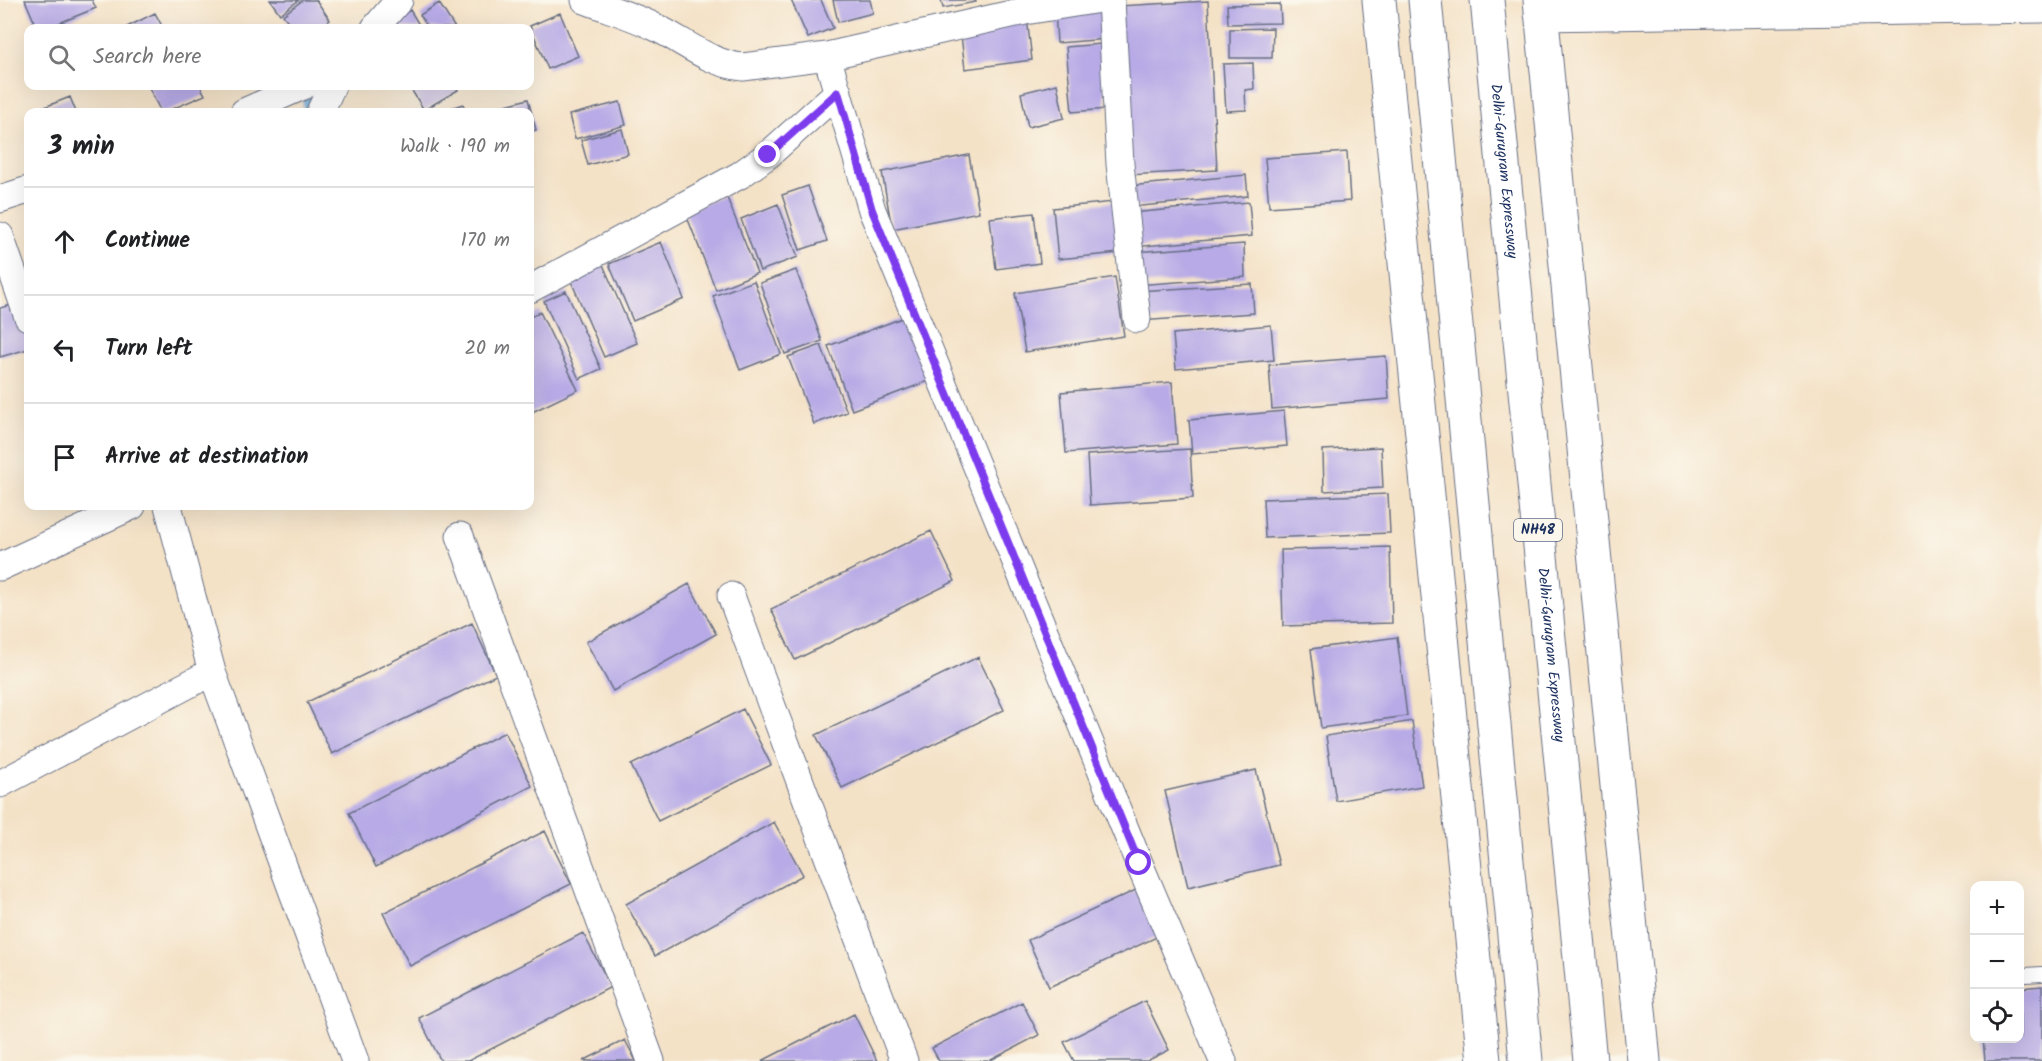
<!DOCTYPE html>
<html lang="en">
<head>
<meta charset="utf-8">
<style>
	:root { --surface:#fff; --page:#f2f2f2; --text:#202124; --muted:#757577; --line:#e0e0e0 }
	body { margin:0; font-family:Kalam,sans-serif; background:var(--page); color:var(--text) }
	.controls { position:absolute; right:18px; bottom:18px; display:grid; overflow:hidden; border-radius:12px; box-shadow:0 6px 24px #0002 }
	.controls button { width:54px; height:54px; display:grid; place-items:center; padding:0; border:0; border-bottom:2px solid var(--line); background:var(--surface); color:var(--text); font:30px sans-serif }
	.stop { position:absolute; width:18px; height:18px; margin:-14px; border:4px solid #7c3aed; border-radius:50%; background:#fff }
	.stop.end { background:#7c3aed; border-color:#fff; box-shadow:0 2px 6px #0008 }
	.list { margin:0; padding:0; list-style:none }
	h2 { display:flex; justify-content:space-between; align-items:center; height:78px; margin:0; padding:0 24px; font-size:26px }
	h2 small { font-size:20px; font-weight:400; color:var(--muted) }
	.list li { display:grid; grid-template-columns:39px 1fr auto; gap:18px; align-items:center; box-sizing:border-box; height:108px; padding:0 24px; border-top:2px solid var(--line) }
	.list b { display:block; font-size:22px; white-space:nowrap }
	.list em { font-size:20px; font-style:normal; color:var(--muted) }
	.icon { flex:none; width:33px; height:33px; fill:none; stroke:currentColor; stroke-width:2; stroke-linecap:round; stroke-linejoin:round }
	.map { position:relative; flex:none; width:2042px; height:1061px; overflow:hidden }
	.search { position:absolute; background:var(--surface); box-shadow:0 6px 24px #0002; left:24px; top:24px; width:510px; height:66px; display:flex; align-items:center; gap:15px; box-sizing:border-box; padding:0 21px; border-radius:12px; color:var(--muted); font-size:22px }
	.panel { position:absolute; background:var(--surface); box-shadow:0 6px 24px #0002; left:24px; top:108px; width:510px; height:402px; border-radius:12px }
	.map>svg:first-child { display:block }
</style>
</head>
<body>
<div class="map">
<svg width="2042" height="1061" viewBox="0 0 2042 1061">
	<rect width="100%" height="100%" fill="#fbf7ec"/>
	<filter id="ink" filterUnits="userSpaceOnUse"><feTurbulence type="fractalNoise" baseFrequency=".0167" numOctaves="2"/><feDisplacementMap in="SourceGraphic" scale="12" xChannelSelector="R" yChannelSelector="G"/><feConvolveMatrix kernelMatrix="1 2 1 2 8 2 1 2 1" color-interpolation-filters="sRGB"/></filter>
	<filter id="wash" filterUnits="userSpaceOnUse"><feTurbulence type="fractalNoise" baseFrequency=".008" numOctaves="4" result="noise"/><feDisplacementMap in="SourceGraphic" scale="24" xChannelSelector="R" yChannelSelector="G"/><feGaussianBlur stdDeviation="1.35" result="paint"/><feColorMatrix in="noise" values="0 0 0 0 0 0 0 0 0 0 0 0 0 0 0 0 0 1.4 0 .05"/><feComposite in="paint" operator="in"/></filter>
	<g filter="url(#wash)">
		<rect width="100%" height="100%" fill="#f4e2c7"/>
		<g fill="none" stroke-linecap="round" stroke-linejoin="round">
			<path stroke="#63a6d8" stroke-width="9" d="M 307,88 L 307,112"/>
		</g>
		<g id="blocks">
			<path fill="#b7aae6" d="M 25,0 L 92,0 L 96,8 L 47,28 L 37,28 Z
				M 270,0 L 299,0 L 280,14 Z
				M 303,0 L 316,0 L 330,20 L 318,28 L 293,28 L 283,15 Z
				M 791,0 L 821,0 L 833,28 L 808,38 Z
				M 833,0 L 870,0 L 873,13 L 838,22 Z
				M 941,0 L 975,0 L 976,2 L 943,8 Z
				M 1208,1 L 1217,170 L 1128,175 L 1119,6 Z
				M 439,3 L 455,28 L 428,28 L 420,15 Z
				M 1280,4 L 1281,23 L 1228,24 L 1227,5 Z
				M 1106,8 L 1108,39 L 1057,43 L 1055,11 Z
				M 410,10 L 421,28 L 380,28 Z
				M 155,13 L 163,28 L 125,28 Z
				M 560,13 L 578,56 L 548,69 L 530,26 Z
				M 1027,18 L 1032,60 L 965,69 L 960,27 Z
				M 1273,28 L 1272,58 L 1230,58 L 1230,29 Z
				M 1101,44 L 1106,109 L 1072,112 L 1066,47 Z
				M 1253,63 L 1254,89 L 1245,90 L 1246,110 L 1226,111 L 1223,64 Z
				M 1057,84 L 1064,118 L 1028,127 L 1021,93 Z
				M 148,86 L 200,86 L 205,95 L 165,112 L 161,112 Z
				M 409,86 L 455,86 L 458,90 L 424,110 Z
				M 70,97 L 76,112 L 32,112 Z
				M 528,99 L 536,130 L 530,132 L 530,112 L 481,112 Z
				M 620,102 L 626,125 L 575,139 L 569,115 Z
				M 463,104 L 466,112 L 439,112 Z
				M 622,129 L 628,154 L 588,165 L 581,140 Z
				M 1347,152 L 1350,201 L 1269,207 L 1265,158 Z
				M 969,155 L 979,212 L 892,229 L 882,172 Z
				M 1246,175 L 1248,196 L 1131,207 L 1129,186 Z
				M 808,186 L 827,241 L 800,250 L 782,195 Z
				M 726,195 L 757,273 L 716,290 L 685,212 Z
				M 1114,202 L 1119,253 L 1058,259 L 1053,208 Z
				M 1249,202 L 1252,236 L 1134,247 L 1131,213 Z
				M 778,204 L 798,257 L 760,271 L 741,219 Z
				M 1034,213 L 1040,263 L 996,269 L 990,218 Z
				M 661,242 L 684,299 L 633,321 L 609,264 Z
				M 1244,244 L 1245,277 L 1136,285 L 1134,252 Z
				M 601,260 L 637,343 L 604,357 L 568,274 Z
				M 796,270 L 822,341 L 785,354 L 760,283 Z
				M 1115,277 L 1124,336 L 1025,352 L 1015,293 Z
				M 754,281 L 781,354 L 740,370 L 713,296 Z
				M 1252,284 L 1254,313 L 1139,321 L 1137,291 Z
				M 566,291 L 601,369 L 579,379 L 544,301 Z
				M 22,302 L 28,323 L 28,349 L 0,357 L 0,308 Z
				M 540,312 L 578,390 L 530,413 L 530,317 Z
				M 910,315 L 934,379 L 852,410 L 828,346 Z
				M 1271,325 L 1274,360 L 1176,369 L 1173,334 Z
				M 821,345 L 847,412 L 814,424 L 788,357 Z
				M 1386,356 L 1389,399 L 1272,409 L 1269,365 Z
				M 1172,382 L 1177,444 L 1066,453 L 1061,392 Z
				M 1284,411 L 1287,446 L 1192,454 L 1189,420 Z
				M 1381,447 L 1383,488 L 1324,491 L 1323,450 Z
				M 1190,449 L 1193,498 L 1090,505 L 1087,455 Z
				M 1388,494 L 1390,533 L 1265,538 L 1263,499 Z
				M 931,531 L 955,581 L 795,660 L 771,609 Z
				M 1390,547 L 1392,623 L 1283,626 L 1281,550 Z
				M 689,584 L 716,634 L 613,691 L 586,642 Z
				M 472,623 L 496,675 L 332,754 L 307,702 Z
				M 1397,637 L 1407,716 L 1321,728 L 1311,649 Z
				M 978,657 L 1004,710 L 842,788 L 816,735 Z
				M 743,709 L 771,765 L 658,821 L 631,765 Z
				M 1412,721 L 1422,786 L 1336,801 L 1326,736 Z
				M 505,732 L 532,786 L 376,867 L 349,813 Z
				M 1256,770 L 1279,865 L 1188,887 L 1165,791 Z
				M 774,822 L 803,875 L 655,956 L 626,904 Z
				M 545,831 L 571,884 L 410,966 L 383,913 Z
				M 1138,889 L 1159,936 L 1049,987 L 1028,940 Z
				M 583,933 L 611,987 L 468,1061 L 441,1061 L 419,1018 Z
				M 2042,986 L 2042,1061 L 1985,1061 L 1983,1038 L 2020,1038 L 2020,988 Z
				M 1145,1001 L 1169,1050 L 1147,1061 L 1074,1061 L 1064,1042 Z
				M 1022,1002 L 1039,1035 L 989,1061 L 939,1061 L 932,1048 Z
				M 854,1014 L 877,1061 L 762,1061 Z
				M 625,1040 L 636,1061 L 583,1061 Z"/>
		</g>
	</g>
	<g filter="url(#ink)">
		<use href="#blocks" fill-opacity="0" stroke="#676e83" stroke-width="1.5"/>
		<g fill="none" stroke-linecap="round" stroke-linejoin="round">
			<g stroke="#676e83" stroke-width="16">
				<path id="lane" d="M 2026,975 L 2042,974"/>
			</g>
			<g stroke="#676e83" stroke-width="29">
				<path id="street" d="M 585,0 C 608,9 633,16 655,27 C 684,41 710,64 743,67 L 827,56 L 1025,11 L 1094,0
					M 1111,0 L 1120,164 L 1137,319
					M 375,28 L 399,0
					M 827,56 L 872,210 L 1139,863 L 1223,1061
					M 244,112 L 303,86
					M 320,112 L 332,86
					M 0,199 L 28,190
					M 0,236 L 28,317
					M 530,289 L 740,175 L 768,155 L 838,92
					M 168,506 L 212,672 L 355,1061
					M 460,536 L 651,1061
					M 0,567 L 132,506
					M 731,596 L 904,1061
					M 0,784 L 212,672"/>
			</g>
			<g stroke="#676e83" stroke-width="35">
				<path id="secondary" d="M 1379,0 L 1484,1061
					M 1540,0 L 1644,1061
					M 1541,14 L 2042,6"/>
			</g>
			<g stroke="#676e83" stroke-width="35">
				<g id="highway">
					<path d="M 1425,0 L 1526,1061"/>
					<path id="s1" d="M 1487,0 L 1590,1061"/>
				</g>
			</g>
			<use href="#lane" stroke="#fff" stroke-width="14"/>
			<use href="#street" stroke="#fff" stroke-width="27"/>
			<use href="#secondary" stroke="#fff" stroke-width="33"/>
			<use href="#highway" stroke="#fff" stroke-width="33"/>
		</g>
	</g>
	<g fill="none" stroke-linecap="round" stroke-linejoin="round" filter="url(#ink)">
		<path stroke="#7c3aed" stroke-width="8" d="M 768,155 L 838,92 L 872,210 L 1139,863"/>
	</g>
	<g text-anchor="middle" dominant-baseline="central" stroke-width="4.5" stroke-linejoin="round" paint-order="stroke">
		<rect fill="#fbf7ec" stroke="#5e6b89" stroke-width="1.5" x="1514" y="519" width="48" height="22" rx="4.5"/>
		<g font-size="14" font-weight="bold" fill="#1b2f5e">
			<text x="1538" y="530">NH48</text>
		</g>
		<g font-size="15" fill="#1b2f5e" stroke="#fbf7ec">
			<text stroke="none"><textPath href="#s1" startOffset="172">Delhi-Gurugram Expressway</textPath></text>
			<text stroke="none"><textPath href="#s1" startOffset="658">Delhi-Gurugram Expressway</textPath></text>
		</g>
	</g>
</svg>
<div class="controls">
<button>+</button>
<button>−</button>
<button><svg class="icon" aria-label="locate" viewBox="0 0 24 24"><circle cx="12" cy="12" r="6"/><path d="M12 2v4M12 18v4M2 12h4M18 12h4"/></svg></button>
</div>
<div class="stop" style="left:1139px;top:863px"></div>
<div class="stop end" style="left:768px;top:155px"></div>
<div class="search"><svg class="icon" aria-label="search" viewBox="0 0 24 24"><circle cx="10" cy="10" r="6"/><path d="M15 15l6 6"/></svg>Search here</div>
<section class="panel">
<h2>3 min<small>Walk · 190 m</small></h2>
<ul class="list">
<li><svg class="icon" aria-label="ahead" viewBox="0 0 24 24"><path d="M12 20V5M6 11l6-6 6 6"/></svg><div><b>Continue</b></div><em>170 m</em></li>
<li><svg class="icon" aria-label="left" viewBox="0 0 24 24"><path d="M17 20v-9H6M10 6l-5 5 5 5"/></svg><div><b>Turn left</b></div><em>20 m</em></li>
<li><svg class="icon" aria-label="arrive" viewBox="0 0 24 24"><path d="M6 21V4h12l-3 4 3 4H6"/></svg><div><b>Arrive at destination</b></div></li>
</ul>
</section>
</div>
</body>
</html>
